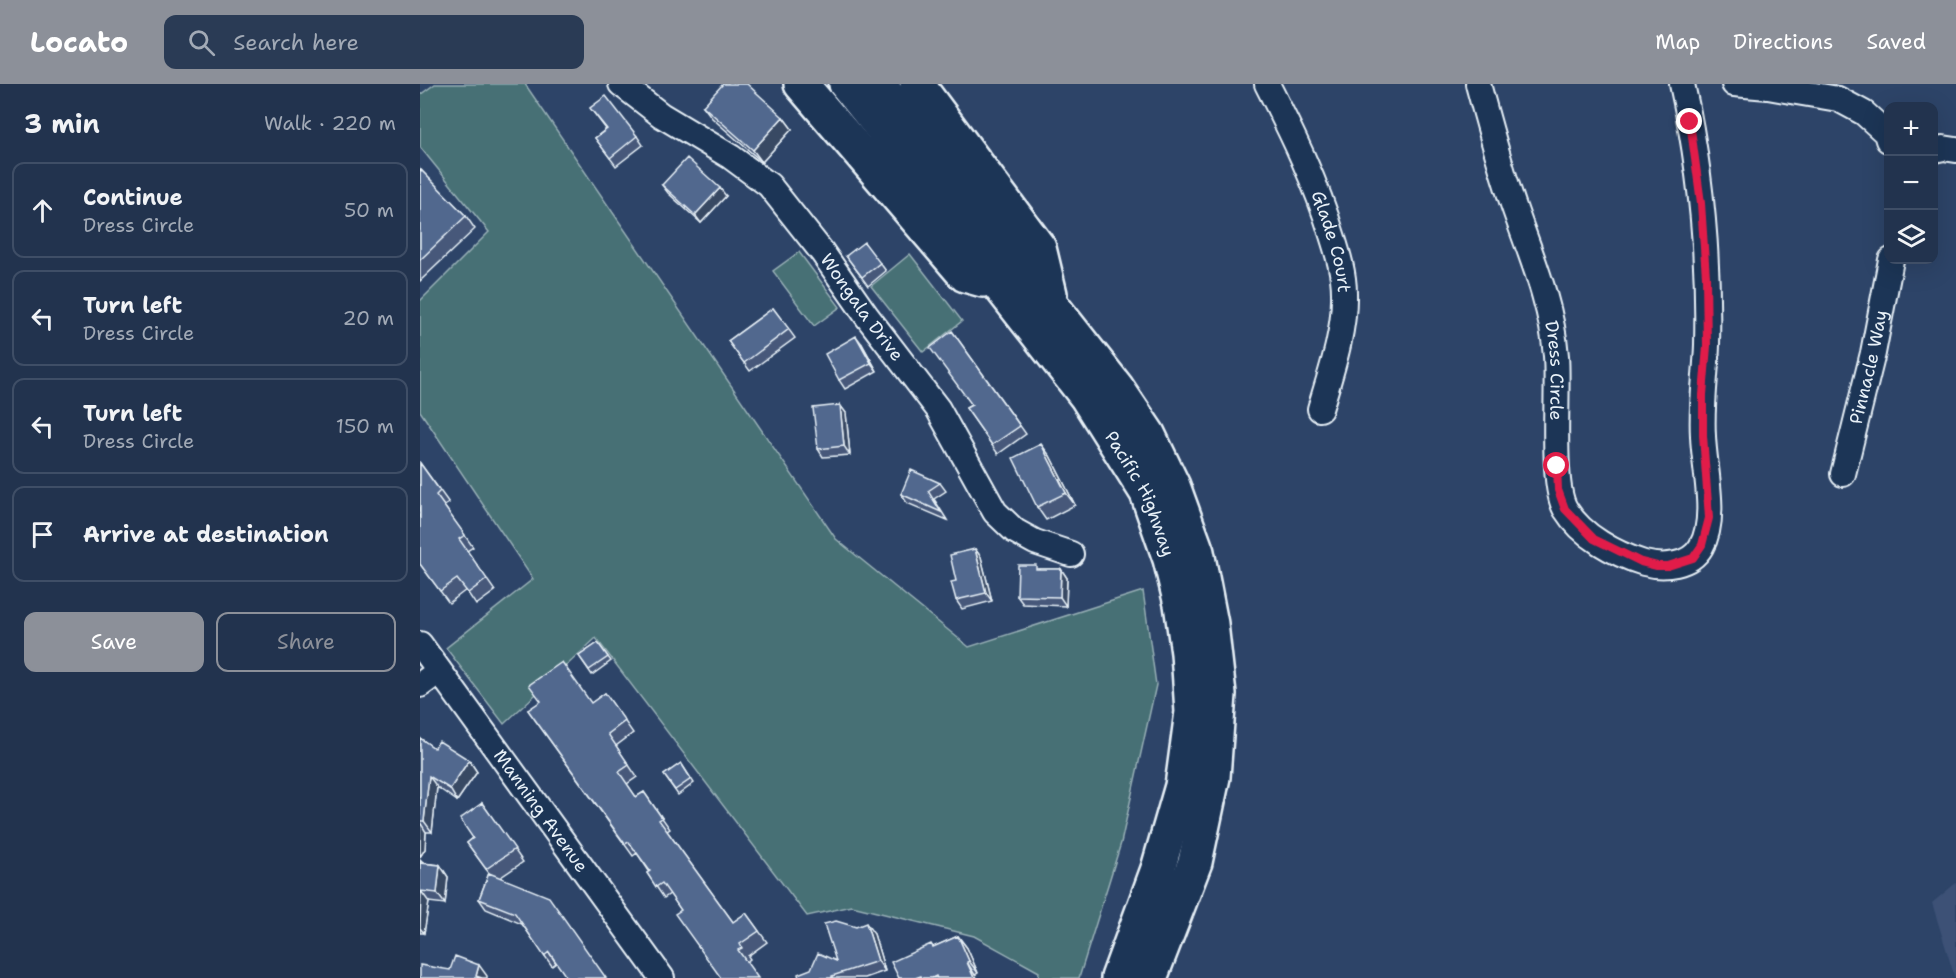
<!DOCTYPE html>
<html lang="en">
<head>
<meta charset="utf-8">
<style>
	:root { --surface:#22334e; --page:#2a3b55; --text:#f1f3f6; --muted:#a2aab6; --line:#3f4e66; --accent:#8c9099 }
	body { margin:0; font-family:"Shantell Sans",sans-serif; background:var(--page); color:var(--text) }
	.controls { position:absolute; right:18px; top:18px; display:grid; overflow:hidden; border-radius:12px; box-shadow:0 6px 24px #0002 }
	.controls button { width:54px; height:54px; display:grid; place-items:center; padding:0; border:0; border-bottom:2px solid var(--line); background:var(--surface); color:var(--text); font:30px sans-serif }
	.stop { position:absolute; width:18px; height:18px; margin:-14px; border:4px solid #e11d48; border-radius:50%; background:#fff }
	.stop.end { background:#e11d48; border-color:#fff; box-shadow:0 2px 6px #0008 }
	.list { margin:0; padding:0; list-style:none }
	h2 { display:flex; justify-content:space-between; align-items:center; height:78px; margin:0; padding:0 24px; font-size:26px }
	h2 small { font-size:20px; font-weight:400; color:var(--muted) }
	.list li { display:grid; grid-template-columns:39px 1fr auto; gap:18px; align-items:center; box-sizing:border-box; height:96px; margin:0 12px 12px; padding:0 12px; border:2px solid var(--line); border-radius:12px }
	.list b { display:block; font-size:22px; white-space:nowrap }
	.list p { margin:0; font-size:20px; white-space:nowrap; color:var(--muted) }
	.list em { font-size:20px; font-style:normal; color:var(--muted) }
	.actions { display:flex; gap:12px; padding:18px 24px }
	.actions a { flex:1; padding:14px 0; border:2px solid var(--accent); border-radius:12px; text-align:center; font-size:21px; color:var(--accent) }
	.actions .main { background:var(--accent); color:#fff }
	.icon { flex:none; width:33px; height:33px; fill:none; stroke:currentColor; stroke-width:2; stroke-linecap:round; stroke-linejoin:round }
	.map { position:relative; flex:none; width:1536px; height:894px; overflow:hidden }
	header { display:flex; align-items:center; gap:36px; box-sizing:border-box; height:84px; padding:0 30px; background:var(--accent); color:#fff }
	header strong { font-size:28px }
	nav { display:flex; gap:33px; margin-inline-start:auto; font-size:21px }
	.search { width:420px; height:54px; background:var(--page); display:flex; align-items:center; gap:15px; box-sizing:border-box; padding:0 21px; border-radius:12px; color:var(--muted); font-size:22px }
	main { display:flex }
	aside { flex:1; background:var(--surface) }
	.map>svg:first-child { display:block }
</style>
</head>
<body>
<header>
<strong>Locato</strong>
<div class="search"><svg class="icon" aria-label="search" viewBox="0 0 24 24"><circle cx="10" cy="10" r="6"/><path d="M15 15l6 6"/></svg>Search here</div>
<nav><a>Map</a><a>Directions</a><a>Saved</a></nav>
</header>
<main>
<aside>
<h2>3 min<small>Walk · 220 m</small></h2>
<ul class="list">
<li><svg class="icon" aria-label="ahead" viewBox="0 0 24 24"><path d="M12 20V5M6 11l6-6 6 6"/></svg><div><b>Continue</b><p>Dress Circle</p></div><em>50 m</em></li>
<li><svg class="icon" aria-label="left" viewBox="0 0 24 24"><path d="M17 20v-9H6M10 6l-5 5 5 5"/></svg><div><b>Turn left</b><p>Dress Circle</p></div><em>20 m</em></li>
<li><svg class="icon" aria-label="left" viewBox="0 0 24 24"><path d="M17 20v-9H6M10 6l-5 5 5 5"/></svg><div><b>Turn left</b><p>Dress Circle</p></div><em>150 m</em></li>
<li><svg class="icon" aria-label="arrive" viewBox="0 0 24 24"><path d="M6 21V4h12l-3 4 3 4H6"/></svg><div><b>Arrive at destination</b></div></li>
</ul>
<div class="actions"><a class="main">Save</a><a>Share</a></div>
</aside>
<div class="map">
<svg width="1536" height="894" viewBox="0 0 1536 894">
	<rect width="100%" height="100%" fill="#2d4468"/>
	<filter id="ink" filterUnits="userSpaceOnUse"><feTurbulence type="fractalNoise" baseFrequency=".0167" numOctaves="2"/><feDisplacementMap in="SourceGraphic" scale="12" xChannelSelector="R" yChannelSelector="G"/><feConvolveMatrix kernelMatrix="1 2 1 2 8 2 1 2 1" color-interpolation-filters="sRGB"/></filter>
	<g filter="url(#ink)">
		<path fill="#3c5176" d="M 1536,799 L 1536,894 L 1535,894 L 1512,819 Z"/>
		<path fill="#477075" stroke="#98b0b6" stroke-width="1.5" d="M 15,0 L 105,0 L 416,455 L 549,563 L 723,507 L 736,601 L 701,759 L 659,894 L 618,894 L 619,888 L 554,852 L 432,822 L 387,832 L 176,554 L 84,640 L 26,564 L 113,495 L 0,327 L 0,217 L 69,148 L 0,63 L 0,11 Z
			M 379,168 L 420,223 L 394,242 L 353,187 Z
			M 490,170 L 542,237 L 503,268 L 451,202 Z"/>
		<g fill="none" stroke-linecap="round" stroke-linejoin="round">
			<g stroke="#e8f1f8" stroke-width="28">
				<g id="minor">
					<path id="s1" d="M 201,0 L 241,31 L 311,73 L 349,101 L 402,168 L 446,231 L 518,325 L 575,428 L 595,447 L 615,458 L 651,470"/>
					<path id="s2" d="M 847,0 C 872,49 896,98 912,151 C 918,170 924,189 924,209 C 925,248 911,288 900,325"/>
					<path id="s3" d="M 1058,0 C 1069,41 1080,83 1094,123 C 1111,172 1132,220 1136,272 C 1139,306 1130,402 1146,426 C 1162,452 1195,470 1224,479 C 1244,484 1270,482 1281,463 C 1298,434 1284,384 1283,352 C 1281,321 1286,291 1287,261 C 1289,174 1281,85 1262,0"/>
					<path d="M 1314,0 L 1348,3 L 1418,15 L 1444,29 L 1466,49 L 1468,56"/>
					<path d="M 1514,66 L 1523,64 L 1536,66"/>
					<path id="s4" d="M 1423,390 L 1453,269 L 1471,176"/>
					<path id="s5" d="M 0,560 L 242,894"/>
					<path d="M 0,601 L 19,587"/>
				</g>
			</g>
			<g stroke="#e8f1f8" stroke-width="38">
				<g id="highway">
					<path d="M 381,0 L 545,191 L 563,196"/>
					<path id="s6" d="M 426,0 L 484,72 L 579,201 L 666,312 L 727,409 L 750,475 L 761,520 L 768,569 L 772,628 L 762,702 L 738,785 L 698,894"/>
					<path d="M 459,0 L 496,49 L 697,304 L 728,350 L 753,402 L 777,468 L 791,540 L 799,610 L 793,693 L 775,778 L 730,894"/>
					<path d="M 497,0 L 619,164 L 630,210"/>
				</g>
			</g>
			<use href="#minor" stroke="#1d3557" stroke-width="24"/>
			<use href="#highway" stroke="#1d3557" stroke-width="33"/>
		</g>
		<path fill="#46597a" stroke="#e8f1f8" stroke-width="1.5" d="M 283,22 L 363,33 L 372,45 L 342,78 L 292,34 Z
			M 170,24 L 217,52 L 223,61 L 196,82 L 175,54 L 186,45 Z
			M 0,85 L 46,132 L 55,145 L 0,197 Z
			M 242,101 L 306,112 L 281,139 L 248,109 Z
			M 426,172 L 460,179 L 466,187 L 448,202 Z
			M 353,224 L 375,254 L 330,287 L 308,257 Z
			M 532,247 L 606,350 L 578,370 L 546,324 L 551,321 Z
			M 442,260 L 457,287 L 425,305 L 419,296 Z
			M 420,321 L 426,329 L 430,371 L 403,373 L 398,365 Z
			M 630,372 L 655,421 L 626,436 L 617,423 Z
			M 0,379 L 29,419 L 24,422 L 53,463 L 47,467 L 75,507 L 56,521 L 46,506 L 29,519 L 0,480 Z
			M 520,399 L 526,407 L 514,415 L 527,436 L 487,419 L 481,410 Z
			M 555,465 L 561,473 L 572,517 L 542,525 L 536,516 L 536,497 Z
			M 618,485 L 641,485 L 647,494 L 646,522 L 603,520 L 597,512 Z
			M 178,559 L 191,577 L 172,591 L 159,572 Z
			M 185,609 L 213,649 L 196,662 L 217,693 L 207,700 L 216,713 L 224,708 L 250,745 L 247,747 L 313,838 L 326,829 L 347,858 L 328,872 L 330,875 L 326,878 L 261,826 L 250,810 L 244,814 L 227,789 L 229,787 L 217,769 L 213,772 L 108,626 L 171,619 Z
			M 0,654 L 14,664 L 49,676 L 57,688 L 37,717 L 17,703 L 12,748 L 6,748 L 5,765 L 0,773 Z
			M 261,679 L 274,699 L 258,711 L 244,691 Z
			M 62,719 L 103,778 L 81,793 L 136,879 L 132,882 L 102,840 L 66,825 L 59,815 L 69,789 L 47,759 L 53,754 Z
			M 0,776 L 3,779 L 20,781 L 28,793 L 25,820 L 9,818 L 4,849 L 0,849 Z
			M 436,843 L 454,850 L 465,887 L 445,894 L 379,894 L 416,877 Z
			M 538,852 L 547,864 L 558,889 L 555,891 L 557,894 L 479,894 L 514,863 Z"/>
		<path fill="#394863" stroke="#e8f1f8" stroke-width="1.5" d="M 363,33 L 372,45 L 342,78 L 333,66 Z
			M 300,104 L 306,112 L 281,139 L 275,131 Z
			M 436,252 L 442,260 L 457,287 L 451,279 Z
			M 420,321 L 426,329 L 430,371 L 424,362 Z
			M 621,360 L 630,372 L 655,421 L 646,409 Z
			M 555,465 L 561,473 L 572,517 L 566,509 Z
			M 641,485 L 647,494 L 646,522 L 640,513 Z
			M 49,676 L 57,688 L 37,717 L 30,705 Z
			M 9,692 L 17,703 L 12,748 L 4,737 Z
			M 0,738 L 6,748 L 5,765 L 0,773 Z
			M 20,781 L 28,793 L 25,820 L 17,809 Z
			M 1,807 L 9,818 L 4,849 L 0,844 Z
			M 446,839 L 454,850 L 465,887 L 458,877 Z
			M 538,852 L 547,864 L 558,889 L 549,877 Z
			M 547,878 L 555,891 L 557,894 L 554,894 Z
			M 59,881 L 67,892 L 67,894 L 57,894 L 56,892 Z"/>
		<path fill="#51678e" stroke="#e8f1f8" stroke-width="1.5" d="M 303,0 L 327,0 L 363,33 L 333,66 L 283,22 Z
			M 186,12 L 217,52 L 190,74 L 175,54 L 187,45 L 170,24 Z
			M 267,74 L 300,104 L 275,131 L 242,101 Z
			M 0,85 L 46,132 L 0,176 Z
			M 444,158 L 460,179 L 442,193 L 426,172 Z
			M 353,224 L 369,245 L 324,279 L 308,257 Z
			M 532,247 L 600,342 L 572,361 L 546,324 L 552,321 L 510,264 Z
			M 436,252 L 451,279 L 419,296 L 405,270 Z
			M 420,321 L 424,362 L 398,365 L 393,324 Z
			M 621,360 L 646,409 L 617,423 L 593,374 Z
			M 0,379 L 20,407 L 16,411 L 45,451 L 39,455 L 67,495 L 48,509 L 37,495 L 20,507 L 0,480 Z
			M 491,386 L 520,399 L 508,407 L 521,428 L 481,410 Z
			M 555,465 L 566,509 L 536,516 L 531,498 L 536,497 L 530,471 Z
			M 598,481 L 616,481 L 616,485 L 641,485 L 640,513 L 597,512 Z
			M 178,559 L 188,573 L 169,586 L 159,572 Z
			M 142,578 L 171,619 L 185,609 L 205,637 L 188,650 L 209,681 L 199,688 L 216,713 L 224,708 L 242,734 L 239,736 L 313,838 L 326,829 L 339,847 L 320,860 L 322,864 L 318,866 L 338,894 L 301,894 L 255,830 L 261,826 L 242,799 L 236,803 L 227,789 L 230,787 L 209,758 L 205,760 L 108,626 L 121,617 L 109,601 Z
			M 0,654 L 14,664 L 19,657 L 49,676 L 30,705 L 9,692 L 4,737 L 0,737 Z
			M 261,679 L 271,695 L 255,706 L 244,691 Z
			M 62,719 L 95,765 L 66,785 L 47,759 L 53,754 L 40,735 Z
			M 0,779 L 20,781 L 17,809 L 1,807 L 0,811 Z
			M 69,789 L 129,813 L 186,894 L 147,894 L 129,868 L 124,872 L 95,829 L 59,815 Z
			M 416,837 L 436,843 L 446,839 L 458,877 L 412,892 L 412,894 L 379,894 L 378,890 L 391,885 L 398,869 L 416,877 L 404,840 Z
			M 538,852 L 549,877 L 547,878 L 554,894 L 517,894 L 516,892 L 512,894 L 502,894 L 501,892 L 495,894 L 479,894 L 471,878 L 511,860 L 513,863 Z
			M 35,872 L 59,881 L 56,892 L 62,894 L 0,894 L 0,881 L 30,886 Z"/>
	</g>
	<g fill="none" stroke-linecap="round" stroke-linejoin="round" filter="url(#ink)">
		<path stroke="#e11d48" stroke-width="8" d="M 1137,382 L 1138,406 L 1145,425 L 1174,455 L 1221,478 L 1237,482 L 1248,482 L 1273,474 L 1282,461 L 1289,434 L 1283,351 L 1283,311 L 1287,262 L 1286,193 L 1281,119 L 1270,38"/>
	</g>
	<g text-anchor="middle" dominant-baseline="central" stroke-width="5" stroke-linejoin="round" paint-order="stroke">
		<g font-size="18" fill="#e8f1f8" stroke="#1d3557">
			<text stroke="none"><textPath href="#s2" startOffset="171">Glade Court</textPath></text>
			<text stroke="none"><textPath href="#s1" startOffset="333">Wongala Drive</textPath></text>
			<text stroke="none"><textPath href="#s4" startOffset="110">Pinnacle Way</textPath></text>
			<text stroke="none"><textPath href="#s3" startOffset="298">Dress Circle</textPath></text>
			<text stroke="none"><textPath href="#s6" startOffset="506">Pacific Highway</textPath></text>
			<text stroke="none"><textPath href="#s5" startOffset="206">Manning Avenue</textPath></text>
		</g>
	</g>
</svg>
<div class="controls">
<button>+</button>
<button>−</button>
<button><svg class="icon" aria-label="layers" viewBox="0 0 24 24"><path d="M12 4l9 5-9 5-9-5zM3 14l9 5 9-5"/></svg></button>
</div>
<div class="stop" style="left:1137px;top:382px"></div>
<div class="stop end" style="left:1270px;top:38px"></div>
</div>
</main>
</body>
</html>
